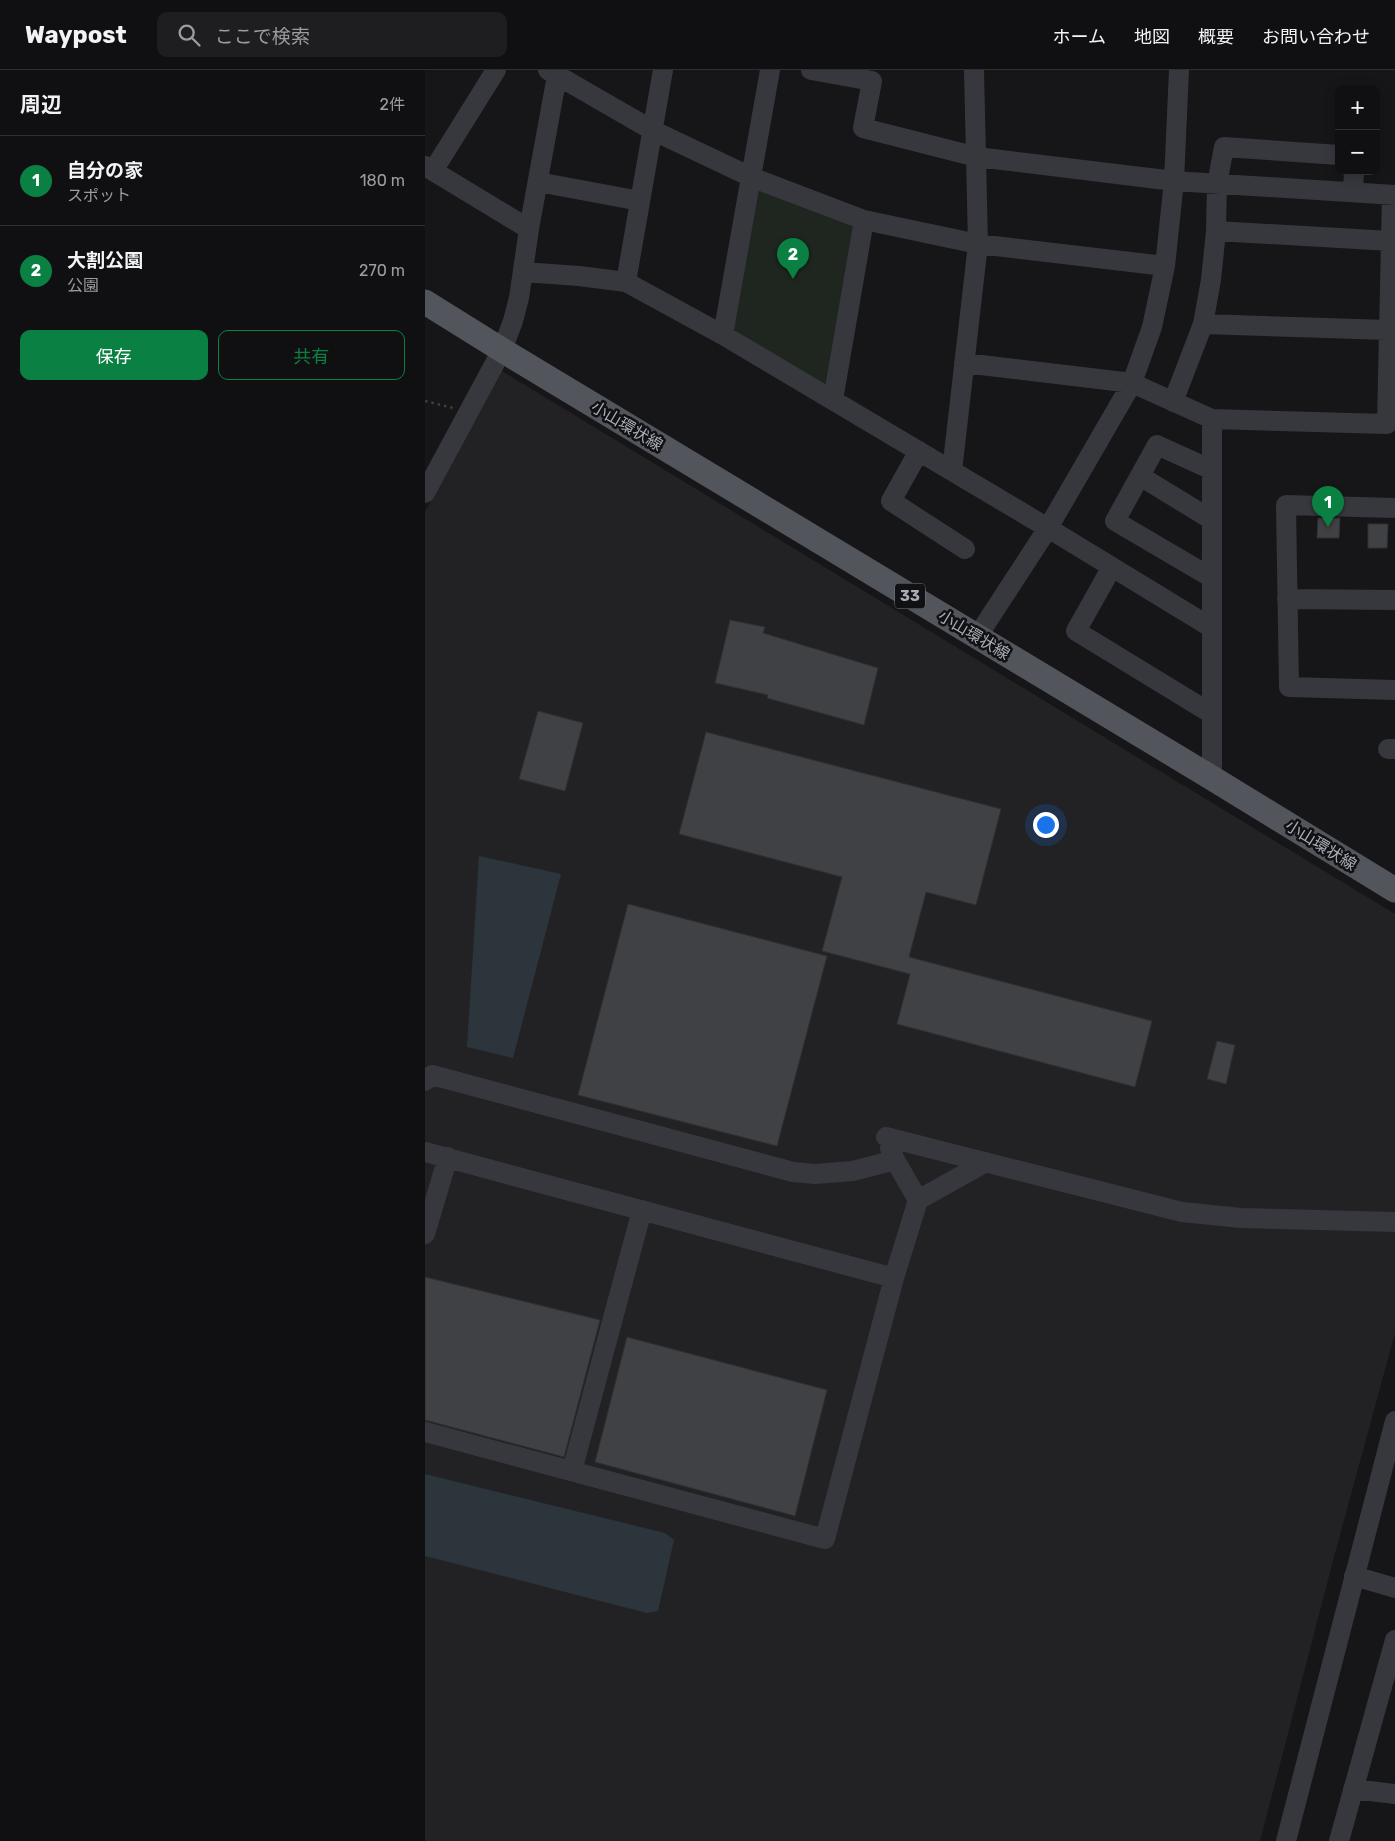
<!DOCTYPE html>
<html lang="ja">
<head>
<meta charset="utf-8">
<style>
	:root { --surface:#101012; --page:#1e1e20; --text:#f1f3f6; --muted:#9c9d9f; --line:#303032; --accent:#0b8043 }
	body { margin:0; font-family:Rubik,"Noto Sans JP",sans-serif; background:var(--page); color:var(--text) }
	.controls { position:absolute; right:15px; top:15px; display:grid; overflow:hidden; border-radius:10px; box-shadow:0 2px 12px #0003 }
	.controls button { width:45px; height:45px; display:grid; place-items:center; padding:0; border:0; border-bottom:1px solid var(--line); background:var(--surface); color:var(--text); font:25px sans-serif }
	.you { position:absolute; left:620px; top:754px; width:18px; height:18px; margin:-12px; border:4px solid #fff; border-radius:50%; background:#1a73e8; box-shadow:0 0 0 8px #1a73e833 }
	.badge { display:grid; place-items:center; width:32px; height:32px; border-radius:50%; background:var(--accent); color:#fff; font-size:16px; font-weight:700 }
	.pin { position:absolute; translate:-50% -41px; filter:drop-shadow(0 1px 2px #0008) }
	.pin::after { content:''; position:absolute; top:26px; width:18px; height:15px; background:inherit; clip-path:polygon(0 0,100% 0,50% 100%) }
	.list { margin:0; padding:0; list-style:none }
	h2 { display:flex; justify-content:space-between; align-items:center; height:65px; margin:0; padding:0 20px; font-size:21px }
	h2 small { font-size:16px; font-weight:400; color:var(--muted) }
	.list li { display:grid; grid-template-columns:32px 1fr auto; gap:15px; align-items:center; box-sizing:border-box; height:90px; padding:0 20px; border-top:1px solid var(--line) }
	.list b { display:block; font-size:19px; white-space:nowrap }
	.list p { margin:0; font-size:16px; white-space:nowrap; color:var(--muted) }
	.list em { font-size:16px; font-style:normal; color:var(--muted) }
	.actions { display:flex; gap:10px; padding:15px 20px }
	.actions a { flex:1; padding:11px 0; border:1px solid var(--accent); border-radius:10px; text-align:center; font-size:18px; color:var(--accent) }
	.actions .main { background:var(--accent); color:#fff }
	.icon { flex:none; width:28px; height:28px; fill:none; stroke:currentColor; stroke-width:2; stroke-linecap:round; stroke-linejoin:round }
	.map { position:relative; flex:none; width:970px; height:1771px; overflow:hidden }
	header { display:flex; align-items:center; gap:30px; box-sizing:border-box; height:70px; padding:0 25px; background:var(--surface); border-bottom:1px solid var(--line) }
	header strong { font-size:24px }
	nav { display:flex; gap:28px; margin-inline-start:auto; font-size:18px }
	.search { width:350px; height:45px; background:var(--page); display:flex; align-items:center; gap:12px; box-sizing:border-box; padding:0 18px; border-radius:10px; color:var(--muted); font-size:19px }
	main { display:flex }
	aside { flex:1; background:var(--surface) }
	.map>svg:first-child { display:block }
</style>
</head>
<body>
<header>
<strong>Waypost</strong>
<div class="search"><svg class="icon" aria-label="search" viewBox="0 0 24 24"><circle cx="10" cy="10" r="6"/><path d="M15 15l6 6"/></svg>ここで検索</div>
<nav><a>ホーム</a><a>地図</a><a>概要</a><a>お問い合わせ</a></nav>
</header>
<main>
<aside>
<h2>周辺<small>2件</small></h2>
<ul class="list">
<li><span class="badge">1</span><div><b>自分の家</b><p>スポット</p></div><em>180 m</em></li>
<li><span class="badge">2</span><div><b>大割公園</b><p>公園</p></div><em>270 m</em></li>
</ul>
<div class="actions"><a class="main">保存</a><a>共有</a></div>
</aside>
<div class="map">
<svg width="970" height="1771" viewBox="0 0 970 1771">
	<rect width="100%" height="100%" fill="#161618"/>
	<path fill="#222225" d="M 77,301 L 970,844 L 970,1263 L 909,1487 L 835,1771 L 0,1771 L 0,442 Z"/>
	<path fill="#1e261f" d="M 329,113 L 434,154 L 406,324 L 302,264 Z"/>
	<path fill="#2c353c" d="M 54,786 L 136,804 L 88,988 L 42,977 Z
		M 0,1404 L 240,1463 L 249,1470 L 233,1541 L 222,1543 L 0,1486 Z"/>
	<path fill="#404145" stroke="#303034" d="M 893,448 L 915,448 L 914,468 L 892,468 Z
		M 943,454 L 963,454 L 962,478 L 943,478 Z
		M 305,550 L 340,557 L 338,563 L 453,598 L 439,655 L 342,628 L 343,625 L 290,613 Z
		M 113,641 L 158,653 L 140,721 L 94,709 Z
		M 281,662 L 576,739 L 551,835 L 501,822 L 484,887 L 727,951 L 710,1017 L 472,954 L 485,904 L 397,881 L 417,807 L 254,764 Z
		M 203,834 L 402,886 L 352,1076 L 153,1025 Z
		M 792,971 L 810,975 L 801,1014 L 782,1009 Z
		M 0,1207 L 175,1250 L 139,1387 L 0,1350 Z
		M 202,1267 L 402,1320 L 370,1446 L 170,1392 Z"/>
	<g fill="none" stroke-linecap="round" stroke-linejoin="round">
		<path stroke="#3d3f44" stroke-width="2.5" stroke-dasharray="2.5 4" stroke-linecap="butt" d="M 0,331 L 28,338"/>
		<path stroke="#37383d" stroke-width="20" d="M 123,0 L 227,60 L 326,107 L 439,150 L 553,174 L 740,196
			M 386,0 L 447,11 L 438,58 L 552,87 L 749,111 L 970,125
			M 0,96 L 104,159
			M 8,101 L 71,0
			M 113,112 L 215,131
			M 928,122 L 929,101
			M 791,161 L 966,171
			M 98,202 L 154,206 L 201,212 L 298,265 L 623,458 L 787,558
			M 201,212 L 238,0
			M 778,254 L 964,260
			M 298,265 L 345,0
			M 539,293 L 707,313 L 787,349 L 962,354 L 967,125
			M 408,330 L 439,150
			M 748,332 L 778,254 L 786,210 L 791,161 L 792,114 L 799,77 L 914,85
			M 787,349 L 787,708
			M 494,381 L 466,431 L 540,479
			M 527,401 L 553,174 L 549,0
			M 715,406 L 787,450
			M 0,423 L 77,280 L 88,251 L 94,228 L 104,159 L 133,0
			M 970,438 L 861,435 L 864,617 L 970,620
			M 687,497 L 651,561 L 787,644
			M 787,508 L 690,451 L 732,375 L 787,400
			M 862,529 L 970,530
			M 552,567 L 623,458 L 707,313 L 727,257 L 740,196 L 749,111 L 754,0
			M 963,679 L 970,679
			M 0,1011 L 7,1005 L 368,1102 L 390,1104 L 428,1101 L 470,1090
			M 461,1067 L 757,1142 L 816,1148 L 970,1152
			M 465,1078 L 470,1090 L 493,1130
			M 0,1082 L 469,1208
			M 0,1164 L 23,1087
			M 0,1362 L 400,1469 L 469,1208 L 493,1130 L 561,1092
			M 147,1401 L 217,1140
			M 929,1506 L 970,1518
			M 928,1719 L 970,1724
			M 861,1771 L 970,1351
			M 914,1771 L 970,1570"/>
		<path stroke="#53555c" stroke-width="25" d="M 0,232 L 77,280 L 787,708 L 970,820"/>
	</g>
	<g text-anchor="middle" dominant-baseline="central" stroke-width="5" stroke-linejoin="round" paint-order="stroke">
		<rect fill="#111113" stroke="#7b7e86" stroke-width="1" x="470" y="513.5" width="30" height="25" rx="4"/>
		<g font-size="15" font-weight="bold" fill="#a8adb8">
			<text x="485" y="526">33</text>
		</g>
		<g font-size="16" fill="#a8adb8" stroke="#111113">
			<text transform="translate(202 356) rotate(31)">小山環状線</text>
			<text transform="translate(549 565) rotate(31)">小山環状線</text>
			<text transform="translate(896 775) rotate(32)">小山環状線</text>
		</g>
	</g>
</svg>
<div class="controls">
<button>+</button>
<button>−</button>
</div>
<div class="you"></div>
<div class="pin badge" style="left:903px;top:457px">1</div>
<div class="pin badge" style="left:368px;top:209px">2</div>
</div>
</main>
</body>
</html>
